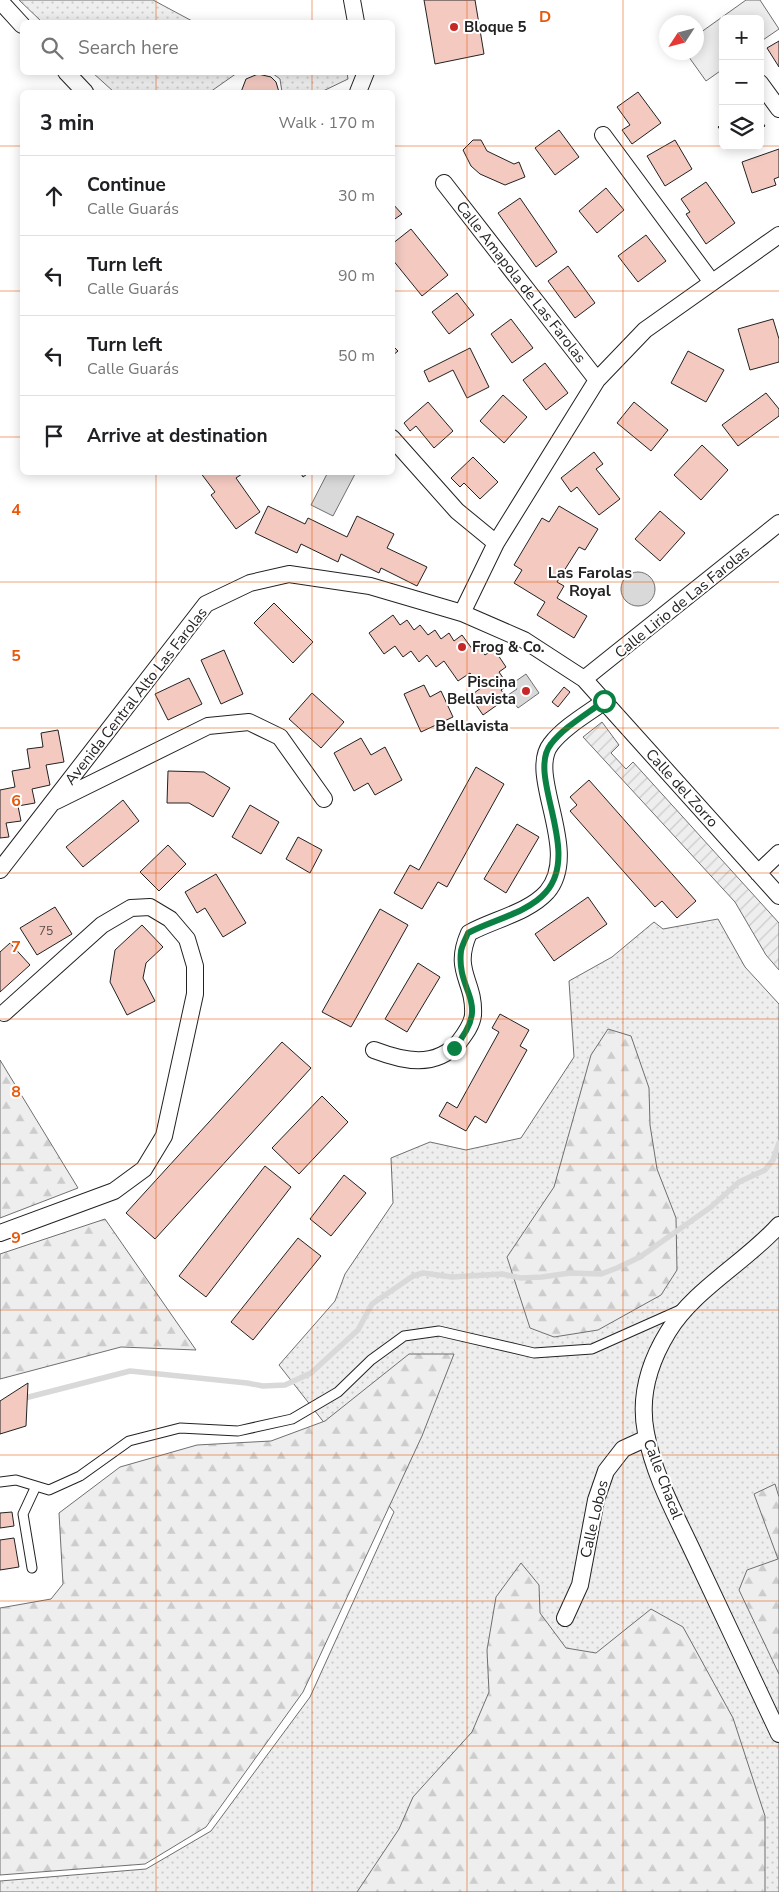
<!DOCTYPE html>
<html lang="en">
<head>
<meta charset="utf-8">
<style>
	:root { --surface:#fff; --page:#f2f2f2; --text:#202124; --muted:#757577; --line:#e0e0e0 }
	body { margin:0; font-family:"Nunito Sans",sans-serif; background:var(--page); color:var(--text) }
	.controls { position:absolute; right:15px; top:15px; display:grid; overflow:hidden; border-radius:8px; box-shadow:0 2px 12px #0003 }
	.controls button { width:45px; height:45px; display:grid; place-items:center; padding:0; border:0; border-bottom:1px solid var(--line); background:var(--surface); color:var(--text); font:25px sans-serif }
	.compass { position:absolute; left:659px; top:15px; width:45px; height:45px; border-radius:50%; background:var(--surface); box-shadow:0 2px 12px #0003; rotate:234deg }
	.stop { position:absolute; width:15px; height:15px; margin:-11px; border:4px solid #0b8043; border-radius:50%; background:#fff }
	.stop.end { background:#0b8043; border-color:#fff; box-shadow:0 1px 5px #0008 }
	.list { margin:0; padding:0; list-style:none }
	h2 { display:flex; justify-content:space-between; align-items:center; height:65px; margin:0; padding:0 20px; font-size:21px }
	h2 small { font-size:16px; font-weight:400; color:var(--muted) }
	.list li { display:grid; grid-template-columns:32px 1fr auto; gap:15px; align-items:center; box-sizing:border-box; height:80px; padding:0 20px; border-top:1px solid var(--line) }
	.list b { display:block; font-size:19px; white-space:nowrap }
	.list p { margin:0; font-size:16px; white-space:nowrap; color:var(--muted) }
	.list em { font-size:16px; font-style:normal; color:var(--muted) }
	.icon { flex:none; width:28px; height:28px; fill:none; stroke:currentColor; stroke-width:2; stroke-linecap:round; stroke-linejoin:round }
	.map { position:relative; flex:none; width:779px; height:1892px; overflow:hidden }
	.search { position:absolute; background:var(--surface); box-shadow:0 2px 12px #0003; left:20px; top:20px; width:375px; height:55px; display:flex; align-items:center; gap:12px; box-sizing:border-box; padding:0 18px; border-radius:8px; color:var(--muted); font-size:19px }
	.panel { position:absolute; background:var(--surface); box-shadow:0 2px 12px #0003; left:20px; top:90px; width:375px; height:385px; border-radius:8px }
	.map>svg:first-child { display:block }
</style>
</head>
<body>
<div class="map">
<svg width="779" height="1892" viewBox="0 0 779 1892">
	<defs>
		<pattern id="grass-dots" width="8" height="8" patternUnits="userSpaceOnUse" patternTransform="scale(1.25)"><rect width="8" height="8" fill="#eee"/><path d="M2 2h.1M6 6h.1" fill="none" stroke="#ccc" stroke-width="1.8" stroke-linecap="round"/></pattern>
		<pattern id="forest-firs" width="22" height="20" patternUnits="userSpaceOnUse" patternTransform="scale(1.25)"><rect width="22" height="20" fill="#eee"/><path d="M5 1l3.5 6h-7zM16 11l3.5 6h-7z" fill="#ccc"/></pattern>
		<pattern id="garden-furrows" width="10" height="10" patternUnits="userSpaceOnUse" patternTransform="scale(1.25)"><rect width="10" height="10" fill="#eee"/><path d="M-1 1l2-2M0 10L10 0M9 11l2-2" fill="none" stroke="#ccc"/></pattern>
	</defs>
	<rect width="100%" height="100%" fill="#fff"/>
	<path fill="url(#grass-dots)" stroke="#6f6f6f" d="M 19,0 L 153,0 L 194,22 L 42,22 Z
		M 93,73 L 237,73 L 210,92 L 114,92 Z
		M 272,73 L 347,73 L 348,79 L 321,92 L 282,92 L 280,79 Z
		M 718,919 L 745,967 L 779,1004 L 779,1892 L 0,1892 L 0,1881 L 146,1869 L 211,1831 L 310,1697 L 394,1512 L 279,1365 L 335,1301 L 345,1274 L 393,1203 L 391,1158 L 430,1142 L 466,1150 L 521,1138 L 574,1057 L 569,981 L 612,957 L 654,922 L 663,929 Z"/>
	<path fill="url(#forest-firs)" stroke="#6f6f6f" d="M 608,1029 L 631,1036 L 649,1088 L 650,1125 L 657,1169 L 676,1218 L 677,1270 L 661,1295 L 598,1330 L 554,1337 L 530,1328 L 507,1257 L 554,1187 L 591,1055 Z
		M 0,1060 L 78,1188 L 0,1218 Z
		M 105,1219 L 196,1350 L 121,1347 L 0,1379 L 0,1254 Z
		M 409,1354 L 454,1354 L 422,1436 L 303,1692 L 206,1827 L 145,1864 L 0,1875 L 0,1608 L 51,1599 L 63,1584 L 59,1513 L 120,1467 L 197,1445 L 271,1441 L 325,1421 Z
		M 775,1484 L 779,1497 L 779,1674 L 739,1590 L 747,1570 L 778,1559 L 754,1494 Z
		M 521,1563 L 539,1585 L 540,1613 L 566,1648 L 596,1653 L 651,1609 L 683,1627 L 733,1718 L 765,1816 L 765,1892 L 357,1892 L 399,1829 L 413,1797 L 472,1732 L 489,1692 L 487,1650 L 496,1597 Z"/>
	<path fill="#eee" stroke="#6f6f6f" d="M 746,0 L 760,0 L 779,29 L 760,42 L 760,19 L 723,19 L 723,69 L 706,81 L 686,53 L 696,52 L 697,35 Z"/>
	<path fill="url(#garden-furrows)" stroke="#6f6f6f" d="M 602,722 L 619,745 L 611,753 L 626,769 L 633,762 L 779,923 L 779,970 L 766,955 L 735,902 L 583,737 Z"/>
	<path fill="#d9d9d9" stroke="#6f6f6f" d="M 328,472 L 355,474 L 333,516 L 311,505 Z
		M621 589a17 17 0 1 1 34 0a17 17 0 1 1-34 0Z
		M 526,674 L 539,693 L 518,708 L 508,695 L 517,689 L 513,683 Z"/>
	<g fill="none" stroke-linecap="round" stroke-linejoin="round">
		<path stroke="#d9d9d9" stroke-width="5.5" d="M 21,1399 L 130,1371 L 247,1383 L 263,1386 L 285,1385 L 311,1373 L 358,1330 L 372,1304 L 413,1276 L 423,1273 L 452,1277 L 502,1274 L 521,1278 L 542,1277 L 570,1273 L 601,1274 L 617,1268 L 640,1257 L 711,1207 L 739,1182 L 765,1170 L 773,1160 L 779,1143"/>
	</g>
	<path fill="#f3c9c0" stroke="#222" d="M 424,0 L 475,0 L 484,54 L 435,64 Z
		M 779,41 L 779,67 L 767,48 Z
		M 258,74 L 271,77 L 276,82 L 279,92 L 241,92 L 246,79 Z
		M 638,92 L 661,123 L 632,144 L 622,130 L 630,125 L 617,107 Z
		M 760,119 L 765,126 L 760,130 Z
		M 723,123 L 723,133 L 718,127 Z
		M 559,130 L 579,157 L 555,175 L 535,148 Z
		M 473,140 L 481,140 L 487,151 L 514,164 L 519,162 L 525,177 L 505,185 L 480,174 L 471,166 L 463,150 Z
		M 675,140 L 692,169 L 665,186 L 647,156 Z
		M 779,149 L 779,177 L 774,179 L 776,185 L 752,193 L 742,162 Z
		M 706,182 L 735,223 L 706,244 L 686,214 L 690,212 L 681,199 Z
		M 606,188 L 624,210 L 597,233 L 579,211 Z
		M 520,198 L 557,252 L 536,267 L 498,213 Z
		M 392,203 L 402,214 L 392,221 Z
		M 411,229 L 448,275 L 422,296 L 392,259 L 392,244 Z
		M 646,235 L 666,261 L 638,282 L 618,256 Z
		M 568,266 L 595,303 L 575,318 L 548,281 Z
		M 457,293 L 474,315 L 449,334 L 432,312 Z
		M 511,319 L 533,348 L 512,363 L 491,334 Z
		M 773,319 L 779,339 L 779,362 L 750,370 L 738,329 Z
		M 392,345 L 398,351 L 392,356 Z
		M 470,348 L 489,387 L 467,398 L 453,370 L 429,382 L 424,371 Z
		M 688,351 L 724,370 L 706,402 L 671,383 Z
		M 545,363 L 568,393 L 546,410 L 523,380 Z
		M 766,393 L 779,409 L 779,416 L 738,446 L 722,425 Z
		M 503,395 L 527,417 L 504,443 L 480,421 Z
		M 428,402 L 453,431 L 434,448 L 416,426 L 410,431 L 404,423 Z
		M 634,402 L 668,430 L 651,451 L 617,423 Z
		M 702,445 L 728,470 L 701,500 L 674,475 Z
		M 594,452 L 603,464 L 596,469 L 620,499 L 599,515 L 577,487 L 571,492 L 561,478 Z
		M 473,457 L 498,482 L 480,499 L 464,483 L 460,487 L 451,478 Z
		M 200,472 L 240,472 L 242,474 L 236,478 L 260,512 L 236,529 L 211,495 L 215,492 Z
		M 300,472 L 310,472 L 303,477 Z
		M 268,506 L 305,524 L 308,518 L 347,537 L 357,516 L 394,534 L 387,548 L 427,567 L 417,586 L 381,568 L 379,573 L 341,554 L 338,562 L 301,544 L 297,553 L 255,533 Z
		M 559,506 L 598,529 L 585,550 L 579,547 L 557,582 L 564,586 L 557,598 L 587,616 L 574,638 L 537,615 L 545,602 L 514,583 L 522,570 L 514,565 L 542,518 L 549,522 Z
		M 660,511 L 685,533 L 660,561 L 635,539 Z
		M 274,603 L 313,642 L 293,663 L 254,623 Z
		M 393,615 L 400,625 L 407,620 L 414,630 L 420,625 L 428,635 L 435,630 L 441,639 L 449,633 L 454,641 L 462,635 L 473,650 L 478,646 L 485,655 L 494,649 L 506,667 L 499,672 L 508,685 L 501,690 L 507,698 L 483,715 L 470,696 L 481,688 L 470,673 L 458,681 L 444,661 L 436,667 L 427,655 L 419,662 L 411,651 L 403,657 L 395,646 L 384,654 L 369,633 Z
		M 224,650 L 243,694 L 221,704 L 201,660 Z
		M 189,678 L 202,704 L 168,720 L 155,694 Z
		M 424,685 L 430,697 L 441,691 L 453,717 L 421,732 L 404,694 Z
		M 564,687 L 570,692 L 558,707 L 552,702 Z
		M 312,693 L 344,722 L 321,748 L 289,719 Z
		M 58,730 L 64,762 L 46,765 L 50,785 L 32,789 L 35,803 L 18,806 L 21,821 L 6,823 L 9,837 L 0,838 L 0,790 L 15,787 L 12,771 L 30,768 L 27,749 L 43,747 L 41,733 Z
		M 361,738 L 371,755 L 385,747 L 402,780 L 375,795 L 368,783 L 354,791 L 334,753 Z
		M 476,767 L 504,784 L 447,887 L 438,882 L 422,909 L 394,893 L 410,865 L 419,870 Z
		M 168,771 L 204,772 L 230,788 L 213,817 L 189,803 L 167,803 Z
		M 589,780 L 696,901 L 677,918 L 662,901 L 655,907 L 570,811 L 577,805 L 570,797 Z
		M 123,800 L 139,821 L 83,867 L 66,847 Z
		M 250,805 L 279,822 L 261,854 L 232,837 Z
		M 517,824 L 539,837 L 506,893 L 484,879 Z
		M 298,837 L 322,850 L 310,873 L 286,859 Z
		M 168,845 L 186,864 L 159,891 L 140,872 Z
		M 216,874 L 246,923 L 223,937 L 205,908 L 197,913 L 185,892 Z
		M 588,897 L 607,924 L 554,961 L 535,934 Z
		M 55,907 L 72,934 L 37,955 L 20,928 Z
		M 380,909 L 408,925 L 351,1027 L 322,1012 Z
		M 142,925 L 163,947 L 146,963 L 143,978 L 155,1001 L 127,1015 L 110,982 L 115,950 Z
		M 10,943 L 30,965 L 0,992 L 0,952 Z
		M 418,963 L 440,977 L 407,1032 L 385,1019 Z
		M 500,1014 L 529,1030 L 520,1046 L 527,1050 L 486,1123 L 475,1116 L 466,1131 L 439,1116 L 447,1102 L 457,1108 L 499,1032 L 492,1028 Z
		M 282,1042 L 311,1068 L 155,1239 L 126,1213 Z
		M 322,1096 L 348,1122 L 299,1174 L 272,1148 Z
		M 265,1166 L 291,1187 L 206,1297 L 179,1276 Z
		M 344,1175 L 366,1193 L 331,1236 L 310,1219 Z
		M 298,1238 L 321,1256 L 253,1340 L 231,1322 Z
		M 28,1383 L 26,1426 L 0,1434 L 0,1401 Z
		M 12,1512 L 14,1526 L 0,1528 L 0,1513 Z
		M 14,1538 L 19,1567 L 0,1570 L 0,1540 Z"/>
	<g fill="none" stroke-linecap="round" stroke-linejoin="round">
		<g stroke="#222" stroke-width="11">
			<path id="lane" d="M 0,1482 L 16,1480 L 49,1490 L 80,1476 L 129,1441 L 180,1428 L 238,1431 L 292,1419 L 338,1392 L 371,1360 L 404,1336 L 439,1331 L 534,1353 L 592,1349 L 682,1309
				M 32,1568 L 23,1514 L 36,1486"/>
		</g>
		<g stroke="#222" stroke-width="18">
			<path id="street" d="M 352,0 L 356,22
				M 0,1 L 22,25
				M 66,72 L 85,92
				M 760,83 L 779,109
				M 358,92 L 366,72
				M 603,135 L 711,281
				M 444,183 L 597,380
				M 392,438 L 457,511 L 496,543
				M 462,613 L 496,543 L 597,380 L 645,330 L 779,235
				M 584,679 L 779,523
				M 56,801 L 208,726 L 249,722 L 280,737 L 324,799
				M 0,870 L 206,604 L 250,583 L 289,574 L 370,586 L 462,613 L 524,640 L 584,679 L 779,896
				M 758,873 L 779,853
				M 374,1050 C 403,1061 435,1069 459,1042 C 465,1034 472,1025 473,1015 C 475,980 452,972 469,933 C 492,920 528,913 547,892 C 582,851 526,775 551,744 C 564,727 587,714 605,701
				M 779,1225 C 746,1262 693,1290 668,1332 C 649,1363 639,1398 646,1433 C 654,1477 677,1517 695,1556 C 723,1615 751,1675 779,1734
				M 0,1233 L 114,1191 L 144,1169 L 164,1136 L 195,994 L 195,966 L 187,939 L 170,919 L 150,907 L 131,908 L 102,925 L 4,1013
				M 565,1618 L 580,1585 L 596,1500 L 606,1471 L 623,1449 L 647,1438"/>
		</g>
		<use href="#lane" stroke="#fff" stroke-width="9"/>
		<use href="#street" stroke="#fff" stroke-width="16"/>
	</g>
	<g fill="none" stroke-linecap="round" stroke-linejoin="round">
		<path stroke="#0b8043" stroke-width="6" d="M 454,1048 C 493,1002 456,994 461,951 C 462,945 466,938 468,933 C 492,920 528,913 546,892 C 582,851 526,775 551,744 C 564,727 587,714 604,701"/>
	</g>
	<path fill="none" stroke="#e8590c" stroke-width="1" stroke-opacity="0.55" d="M 156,0 L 156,22M 312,0 L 312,22M 467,0 L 467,1892M 623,0 L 623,1892M 156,72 L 156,92M 312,72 L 312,92M 0,146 L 22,146M 392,146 L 723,146M 760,146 L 779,146M 0,291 L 22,291M 392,291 L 779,291M 0,437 L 22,437M 392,437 L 779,437M 156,472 L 156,1892M 312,472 L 312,1892M 0,582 L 779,582M 0,728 L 779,728M 0,873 L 779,873M 0,1019 L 779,1019M 0,1164 L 779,1164M 0,1310 L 779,1310M 0,1455 L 779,1455M 0,1601 L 779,1601M 0,1746 L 779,1746"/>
	<g fill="#c62828" stroke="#fff" stroke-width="2">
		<circle cx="454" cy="27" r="5"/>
		<circle cx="462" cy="647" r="5"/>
		<circle cx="526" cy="691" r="5"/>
	</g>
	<g text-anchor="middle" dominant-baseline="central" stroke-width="4" stroke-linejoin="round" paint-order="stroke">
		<g font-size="12" fill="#564c4a">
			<text x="46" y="931">75</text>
		</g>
		<g font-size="15" font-weight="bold" fill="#222" stroke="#fff" text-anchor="start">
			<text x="464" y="27">Bloque 5</text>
			<text x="472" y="647">Frog &amp; Co.</text>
			<text x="516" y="682" text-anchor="end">Piscina<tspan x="516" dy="17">Bellavista</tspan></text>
		</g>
		<g font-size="15" fill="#222" stroke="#fff">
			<text transform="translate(521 282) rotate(52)">Calle Amapola de Las Farolas</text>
			<text transform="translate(682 602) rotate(-39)">Calle Lirio de Las Farolas</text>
			<text transform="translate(136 696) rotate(-52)">Avenida Central Alto Las Farolas</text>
			<text transform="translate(682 788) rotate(48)">Calle del Zorro</text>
			<text transform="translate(663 1479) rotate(69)">Calle Chacal</text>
			<text transform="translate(594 1519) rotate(-77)">Calle Lobos</text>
		</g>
		<g font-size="16" font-weight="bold" fill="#222" stroke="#fff">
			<text x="590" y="573">Las Farolas<tspan x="590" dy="18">Royal</tspan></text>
			<text x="472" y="726">Bellavista</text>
		</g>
	</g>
	<g font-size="16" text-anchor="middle" font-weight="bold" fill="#e8590c" stroke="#fff" stroke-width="4" stroke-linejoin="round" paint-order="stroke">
		<text x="545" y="22">D</text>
		<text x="16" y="515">4</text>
		<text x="16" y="661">5</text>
		<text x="16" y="806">6</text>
		<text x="16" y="952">7</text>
		<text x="16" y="1097">8</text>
		<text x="16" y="1243">9</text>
	</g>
</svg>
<div class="controls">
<button>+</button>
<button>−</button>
<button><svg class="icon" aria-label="layers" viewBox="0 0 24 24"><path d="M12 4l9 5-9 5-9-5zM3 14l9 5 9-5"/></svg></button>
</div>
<svg class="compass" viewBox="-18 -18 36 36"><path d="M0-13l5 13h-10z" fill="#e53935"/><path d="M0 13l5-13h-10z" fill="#757577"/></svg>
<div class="stop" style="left:604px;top:701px"></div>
<div class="stop end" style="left:454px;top:1048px"></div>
<div class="search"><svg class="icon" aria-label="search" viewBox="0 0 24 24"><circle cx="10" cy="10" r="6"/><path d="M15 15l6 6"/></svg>Search here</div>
<section class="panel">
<h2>3 min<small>Walk · 170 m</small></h2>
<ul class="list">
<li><svg class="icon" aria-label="ahead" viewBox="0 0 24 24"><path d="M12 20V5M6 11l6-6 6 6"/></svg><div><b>Continue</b><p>Calle Guarás</p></div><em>30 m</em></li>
<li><svg class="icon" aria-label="left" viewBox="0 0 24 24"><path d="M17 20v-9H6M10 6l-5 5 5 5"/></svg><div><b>Turn left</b><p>Calle Guarás</p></div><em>90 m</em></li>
<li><svg class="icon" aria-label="left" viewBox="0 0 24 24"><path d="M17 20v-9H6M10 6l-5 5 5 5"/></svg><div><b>Turn left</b><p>Calle Guarás</p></div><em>50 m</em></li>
<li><svg class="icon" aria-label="arrive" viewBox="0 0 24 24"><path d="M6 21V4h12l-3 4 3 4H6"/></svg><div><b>Arrive at destination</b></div></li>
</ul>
</section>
</div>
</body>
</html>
